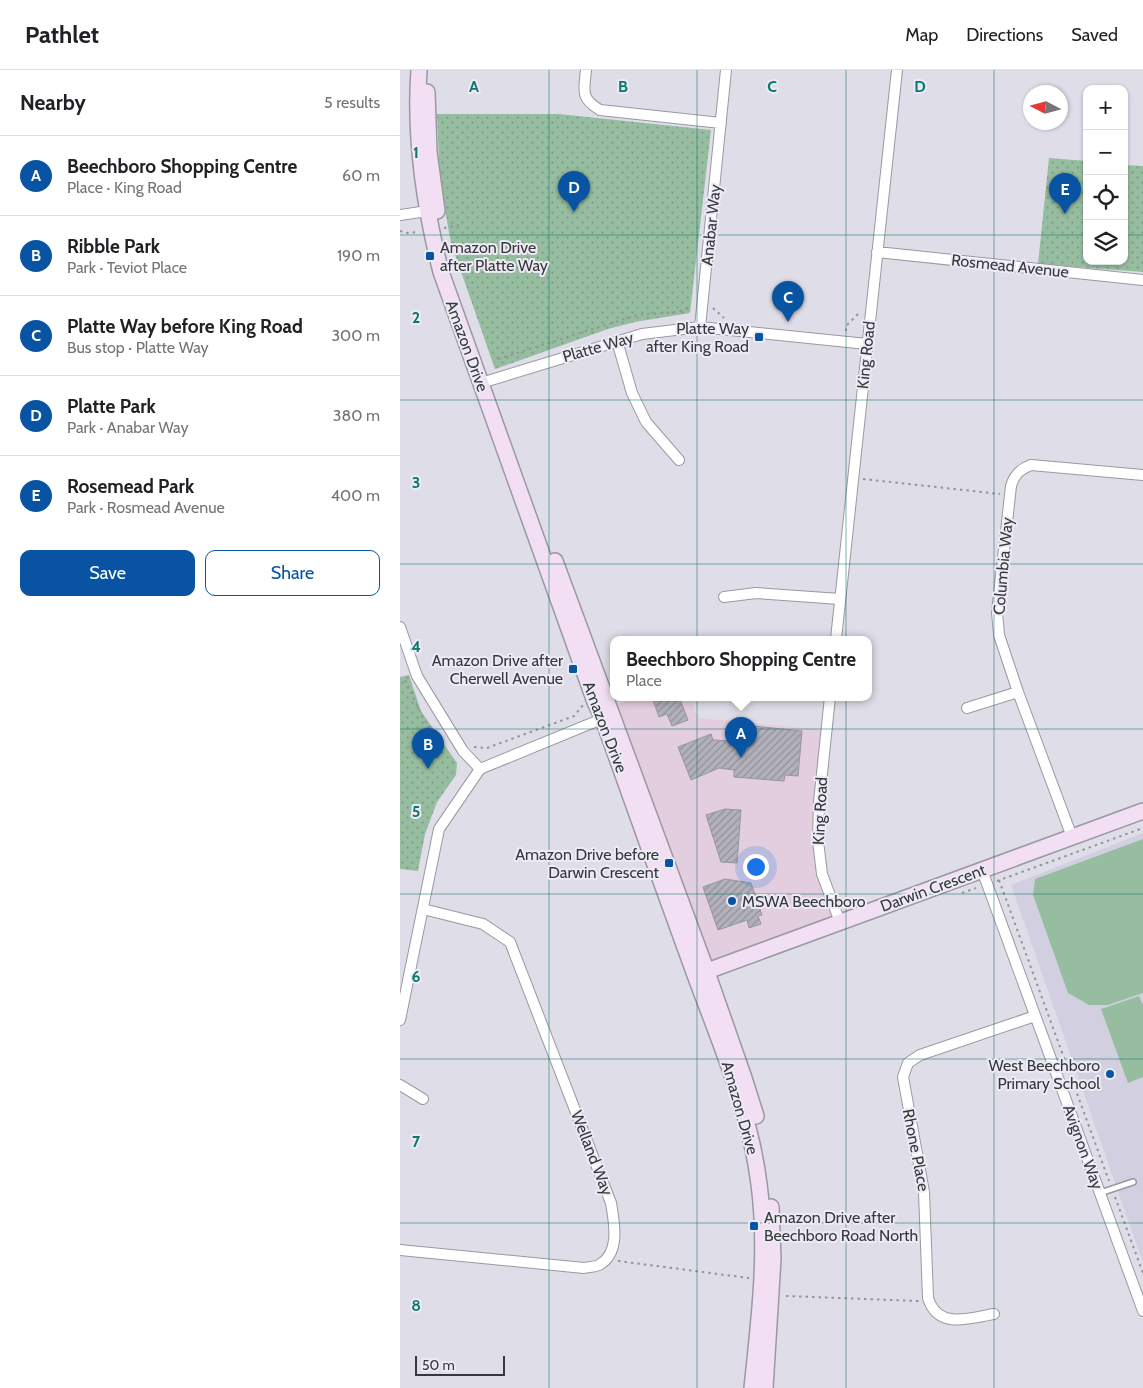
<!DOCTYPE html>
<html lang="en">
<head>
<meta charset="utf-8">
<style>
	:root { --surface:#fff; --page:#f6f6f6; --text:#202124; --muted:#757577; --line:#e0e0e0; --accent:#0854a3 }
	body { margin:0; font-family:Cabin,sans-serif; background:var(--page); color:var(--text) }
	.controls { position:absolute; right:15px; top:15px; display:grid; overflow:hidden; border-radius:10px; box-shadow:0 1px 4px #0004 }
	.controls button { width:45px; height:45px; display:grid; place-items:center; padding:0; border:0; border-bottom:1px solid var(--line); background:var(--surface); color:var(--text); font:25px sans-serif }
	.compass { position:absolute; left:623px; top:15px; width:45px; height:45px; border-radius:50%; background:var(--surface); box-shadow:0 1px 4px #0004; rotate:276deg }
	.scale { position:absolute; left:15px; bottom:12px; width:90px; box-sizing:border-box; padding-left:5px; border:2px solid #38383c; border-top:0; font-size:14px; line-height:18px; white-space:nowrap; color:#38383c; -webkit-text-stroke:4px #ecebf5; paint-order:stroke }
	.you { position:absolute; left:355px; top:796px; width:18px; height:18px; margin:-12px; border:4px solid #fff; border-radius:50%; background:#1a73e8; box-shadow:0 0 0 8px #1a73e833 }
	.badge { display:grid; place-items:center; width:32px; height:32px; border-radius:50%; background:var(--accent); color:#fff; font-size:16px; font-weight:700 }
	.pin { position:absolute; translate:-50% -41px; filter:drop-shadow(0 1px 2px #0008) }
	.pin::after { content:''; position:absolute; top:26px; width:18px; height:15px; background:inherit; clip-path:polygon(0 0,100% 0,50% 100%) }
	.popup { position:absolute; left:210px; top:566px; width:262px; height:65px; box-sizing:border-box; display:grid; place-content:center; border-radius:10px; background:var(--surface); filter:drop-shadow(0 1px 4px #0005); font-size:16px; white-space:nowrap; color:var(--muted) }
	.popup b { font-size:19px; color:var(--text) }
	.popup::after { content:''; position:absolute; left:50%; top:100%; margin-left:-10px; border:10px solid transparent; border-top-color:var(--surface) }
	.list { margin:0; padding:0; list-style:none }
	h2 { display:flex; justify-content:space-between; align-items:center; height:65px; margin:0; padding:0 20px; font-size:21px }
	h2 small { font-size:16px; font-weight:400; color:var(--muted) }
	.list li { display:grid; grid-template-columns:32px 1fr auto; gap:15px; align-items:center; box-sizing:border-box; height:80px; padding:0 20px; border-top:1px solid var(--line) }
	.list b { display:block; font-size:19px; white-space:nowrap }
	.list p { margin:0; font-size:16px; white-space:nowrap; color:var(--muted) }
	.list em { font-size:16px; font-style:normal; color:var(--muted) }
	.actions { display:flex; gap:10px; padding:15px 20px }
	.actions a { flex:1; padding:11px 0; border:1px solid var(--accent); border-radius:10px; text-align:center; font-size:18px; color:var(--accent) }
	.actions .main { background:var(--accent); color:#fff }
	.icon { flex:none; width:28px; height:28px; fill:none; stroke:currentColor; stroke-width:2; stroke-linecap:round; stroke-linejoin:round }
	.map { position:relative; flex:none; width:743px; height:1318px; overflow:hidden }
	header { display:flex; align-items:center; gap:30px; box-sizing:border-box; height:70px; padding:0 25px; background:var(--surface); border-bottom:1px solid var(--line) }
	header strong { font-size:24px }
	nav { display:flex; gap:28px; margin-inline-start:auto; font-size:18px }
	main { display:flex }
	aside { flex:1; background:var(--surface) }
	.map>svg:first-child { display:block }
</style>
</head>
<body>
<header>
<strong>Pathlet</strong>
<nav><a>Map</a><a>Directions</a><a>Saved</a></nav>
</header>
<main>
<aside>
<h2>Nearby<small>5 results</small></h2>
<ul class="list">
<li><span class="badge">A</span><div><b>Beechboro Shopping Centre</b><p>Place · King Road</p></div><em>60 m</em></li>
<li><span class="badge">B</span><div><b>Ribble Park</b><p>Park · Teviot Place</p></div><em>190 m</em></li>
<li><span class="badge">C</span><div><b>Platte Way before King Road</b><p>Bus stop · Platte Way</p></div><em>300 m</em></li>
<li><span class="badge">D</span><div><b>Platte Park</b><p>Park · Anabar Way</p></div><em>380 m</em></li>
<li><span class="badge">E</span><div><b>Rosemead Park</b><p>Park · Rosmead Avenue</p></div><em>400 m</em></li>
</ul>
<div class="actions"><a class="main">Save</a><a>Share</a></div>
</aside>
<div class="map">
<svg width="743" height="1318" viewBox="0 0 743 1318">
	<defs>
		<pattern id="park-dots" width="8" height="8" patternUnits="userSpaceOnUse" patternTransform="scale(1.25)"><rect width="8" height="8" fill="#97bda1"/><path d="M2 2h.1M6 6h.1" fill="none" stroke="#7c9b84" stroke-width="1.8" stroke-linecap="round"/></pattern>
		<pattern id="building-hatch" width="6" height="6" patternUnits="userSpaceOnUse" patternTransform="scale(1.25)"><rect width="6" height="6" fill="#b2b1bb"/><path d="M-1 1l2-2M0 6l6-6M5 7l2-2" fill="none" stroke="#929199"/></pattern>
	</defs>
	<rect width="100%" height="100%" fill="#dfdde8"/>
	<path fill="#e2cede" d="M 239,627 L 290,627 L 298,648 L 426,660 L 418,771 L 440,852 L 307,902 L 209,638 Z"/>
	<path fill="#d2d0e0" d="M 743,763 L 743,1193 L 611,815 Z"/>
	<path fill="#97bda1" d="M 743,769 L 743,923 L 708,935 L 689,935 L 668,923 L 633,825 L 635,809 Z
		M 739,926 L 743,935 L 743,1007 L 728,1013 L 701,939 Z"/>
	<path fill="url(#park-dots)" d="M 37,44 L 159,44 L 311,60 L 290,243 L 235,252 L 208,259 L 95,299 L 51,173 L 40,112 Z
		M 649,88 L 687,91 L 687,191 L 724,191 L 724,95 L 743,96 L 743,202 L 638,194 Z
		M 9,605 L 21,641 L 57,693 L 56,705 L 37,732 L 25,764 L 18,801 L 0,799 L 0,607 Z"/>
	<path fill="url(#building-hatch)" stroke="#9796a0" d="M 252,627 L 279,627 L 288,650 L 272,656 L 267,644 L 259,647 Z
		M 333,654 L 402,661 L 398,706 L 385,705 L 384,711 L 334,707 L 334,700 L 319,698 L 291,710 L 278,677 L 311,664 L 313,670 L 331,671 Z
		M 325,739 L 341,740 L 337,793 L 321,792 L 306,745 Z
		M 325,809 L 351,813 L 362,845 L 358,846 L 361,854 L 349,858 L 347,850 L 318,860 L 303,817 Z"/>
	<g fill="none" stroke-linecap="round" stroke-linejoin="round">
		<g stroke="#9a98a2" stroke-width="8">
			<path id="lane" d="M 700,1123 L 733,1112"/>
		</g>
		<g stroke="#9a98a2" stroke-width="12">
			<path id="street" d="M 186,0 C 184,21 180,28 200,40 L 321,53
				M 0,145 L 34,140
				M 477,182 L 743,210
				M 300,257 L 326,0
				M 217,271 L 232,323 L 246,352 L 279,390
				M 81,313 L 242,264 L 300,257 L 467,274
				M 324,527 L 356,523 L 440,529
				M 0,557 L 17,606 L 63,681 L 80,699
				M 436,569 L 497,0
				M 430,627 L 419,732 L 418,771 L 422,804 L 440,852
				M 567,638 L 618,622
				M 672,767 L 618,622 L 599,565 L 597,542 L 611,416 C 614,405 620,399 631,395 L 743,405
				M 582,800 L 743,1241
				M 0,950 L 39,759 L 80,699 L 209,646
				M 0,1015 L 23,1029
				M 0,1180 L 184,1198 C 188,1197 195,1197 199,1195 C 221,1183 214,1152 211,1133 L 110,872 L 83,854 L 23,839
				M 594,1244 C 569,1248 538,1260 528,1228 L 524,1122 L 503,1007 L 508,993 L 520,985 L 635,946"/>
		</g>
		<g stroke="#9a98a2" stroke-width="18">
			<path id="secondary" d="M 19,0 C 14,69 24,135 41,202 L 195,632 L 203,649 C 233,734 264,820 295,905 C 320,973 350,1041 359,1114 C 368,1182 359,1251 352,1318
				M 27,22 L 29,82 L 37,141
				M 155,491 L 307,902 L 344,1008 L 356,1046
				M 299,904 L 743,741
				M 365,1318 L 373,1189 L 371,1137"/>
		</g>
		<path stroke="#95949c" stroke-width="2" stroke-dasharray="2.5 4" stroke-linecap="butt" d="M 44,158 L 60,155
			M 0,161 L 6,163 L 17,162
			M 313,238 L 324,248
			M 446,261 L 446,256 L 459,243
			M 98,289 L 237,245 L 278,242 L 291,237
			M 463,409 L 600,424
			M 5,610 L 24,650 L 43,672
			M 74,677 L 87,678 L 174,646 L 183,635
			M 599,810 L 709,1111
			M 597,811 L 743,758
			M 562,823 L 576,818
			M 715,1127 L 743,1203
			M 218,1191 L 349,1208
			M 386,1226 L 519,1231"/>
		<use href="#lane" stroke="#fff" stroke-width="5"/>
		<use href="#street" stroke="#fff" stroke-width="10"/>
		<use href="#secondary" stroke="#f2dff3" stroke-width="15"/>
	</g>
	<path fill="none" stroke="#0f766e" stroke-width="1" stroke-opacity="0.55" d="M 149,0 L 149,1318M 297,0 L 297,1318M 446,0 L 446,1318M 594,0 L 594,1318M 0,165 L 687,165M 724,165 L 743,165M 0,330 L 743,330M 0,494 L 743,494M 0,659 L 743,659M 0,824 L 743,824M 0,989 L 743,989M 0,1153 L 743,1153"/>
	<g fill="#0854a3" stroke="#ecebf5" stroke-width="2">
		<rect x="25" y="181" width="10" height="10" rx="2.5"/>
		<rect x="354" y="262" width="10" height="10" rx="2.5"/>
		<rect x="168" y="594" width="10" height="10" rx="2.5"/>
		<rect x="264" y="788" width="10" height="10" rx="2.5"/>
		<circle cx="332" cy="831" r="5"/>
		<circle cx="710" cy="1004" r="5"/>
		<rect x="349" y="1151" width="10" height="10" rx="2.5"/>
	</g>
	<g text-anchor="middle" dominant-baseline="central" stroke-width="4" stroke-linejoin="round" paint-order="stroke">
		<g font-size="16" fill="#38383c" stroke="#ecebf5">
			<text transform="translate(311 155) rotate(-84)">Anabar Way</text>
			<text transform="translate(610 196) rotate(6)">Rosmead Avenue</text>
			<text transform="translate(67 276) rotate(70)">Amazon Drive</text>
			<text transform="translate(198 277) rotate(-16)">Platte Way</text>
			<text transform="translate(466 285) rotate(-84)">King Road</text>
			<text transform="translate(603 496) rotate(-85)">Columbia Way</text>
			<text transform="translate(205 657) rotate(69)">Amazon Drive</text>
			<text transform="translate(420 741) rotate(-87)">King Road</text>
			<text transform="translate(533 818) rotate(-20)">Darwin Crescent</text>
			<text transform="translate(340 1038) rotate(74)">Amazon Drive</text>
			<text transform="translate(683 1077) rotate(70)">Avignon Way</text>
			<text transform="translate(516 1080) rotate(79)">Rhone Place</text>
			<text transform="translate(192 1083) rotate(69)">Welland Way</text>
		</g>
		<g font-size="16" fill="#38383c" stroke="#ecebf5" text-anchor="end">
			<text x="40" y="177" text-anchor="start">Amazon Drive<tspan x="40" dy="18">after Platte Way</tspan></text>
			<text x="349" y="258">Platte Way<tspan x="349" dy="18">after King Road</tspan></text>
			<text x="163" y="590">Amazon Drive after<tspan x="163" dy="18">Cherwell Avenue</tspan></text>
			<text x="259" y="784">Amazon Drive before<tspan x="259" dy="18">Darwin Crescent</tspan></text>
			<text x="342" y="831" text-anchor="start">MSWA Beechboro</text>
			<text x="700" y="995">West Beechboro<tspan x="700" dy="18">Primary School</tspan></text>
			<text x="364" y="1147" text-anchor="start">Amazon Drive after<tspan x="364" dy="18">Beechboro Road North</tspan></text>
		</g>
	</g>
	<g font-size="16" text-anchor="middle" font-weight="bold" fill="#0f766e" stroke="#ecebf5" stroke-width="4" stroke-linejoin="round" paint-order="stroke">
		<text x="74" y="22">A</text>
		<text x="223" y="22">B</text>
		<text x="372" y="22">C</text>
		<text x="520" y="22">D</text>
		<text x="16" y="88">1</text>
		<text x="16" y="253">2</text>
		<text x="16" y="418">3</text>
		<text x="16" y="582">4</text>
		<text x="16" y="747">5</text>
		<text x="16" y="912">6</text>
		<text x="16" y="1077">7</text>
		<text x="16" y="1241">8</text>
	</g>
</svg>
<div class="controls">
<button>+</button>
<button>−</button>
<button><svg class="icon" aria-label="locate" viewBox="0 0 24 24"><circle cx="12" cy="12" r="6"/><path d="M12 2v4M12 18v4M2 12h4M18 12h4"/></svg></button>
<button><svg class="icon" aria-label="layers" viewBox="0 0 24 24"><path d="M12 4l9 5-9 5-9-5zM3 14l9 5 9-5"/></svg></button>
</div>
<svg class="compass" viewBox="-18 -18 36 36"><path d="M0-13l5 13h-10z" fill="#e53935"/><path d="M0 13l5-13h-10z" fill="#757577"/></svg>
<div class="scale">50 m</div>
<div class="you"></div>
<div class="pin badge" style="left:341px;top:688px">A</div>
<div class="popup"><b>Beechboro Shopping Centre</b>Place</div>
<div class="pin badge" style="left:28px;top:699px">B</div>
<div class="pin badge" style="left:388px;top:252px">C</div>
<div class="pin badge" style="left:174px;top:142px">D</div>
<div class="pin badge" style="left:665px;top:144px">E</div>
</div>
</main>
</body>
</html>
